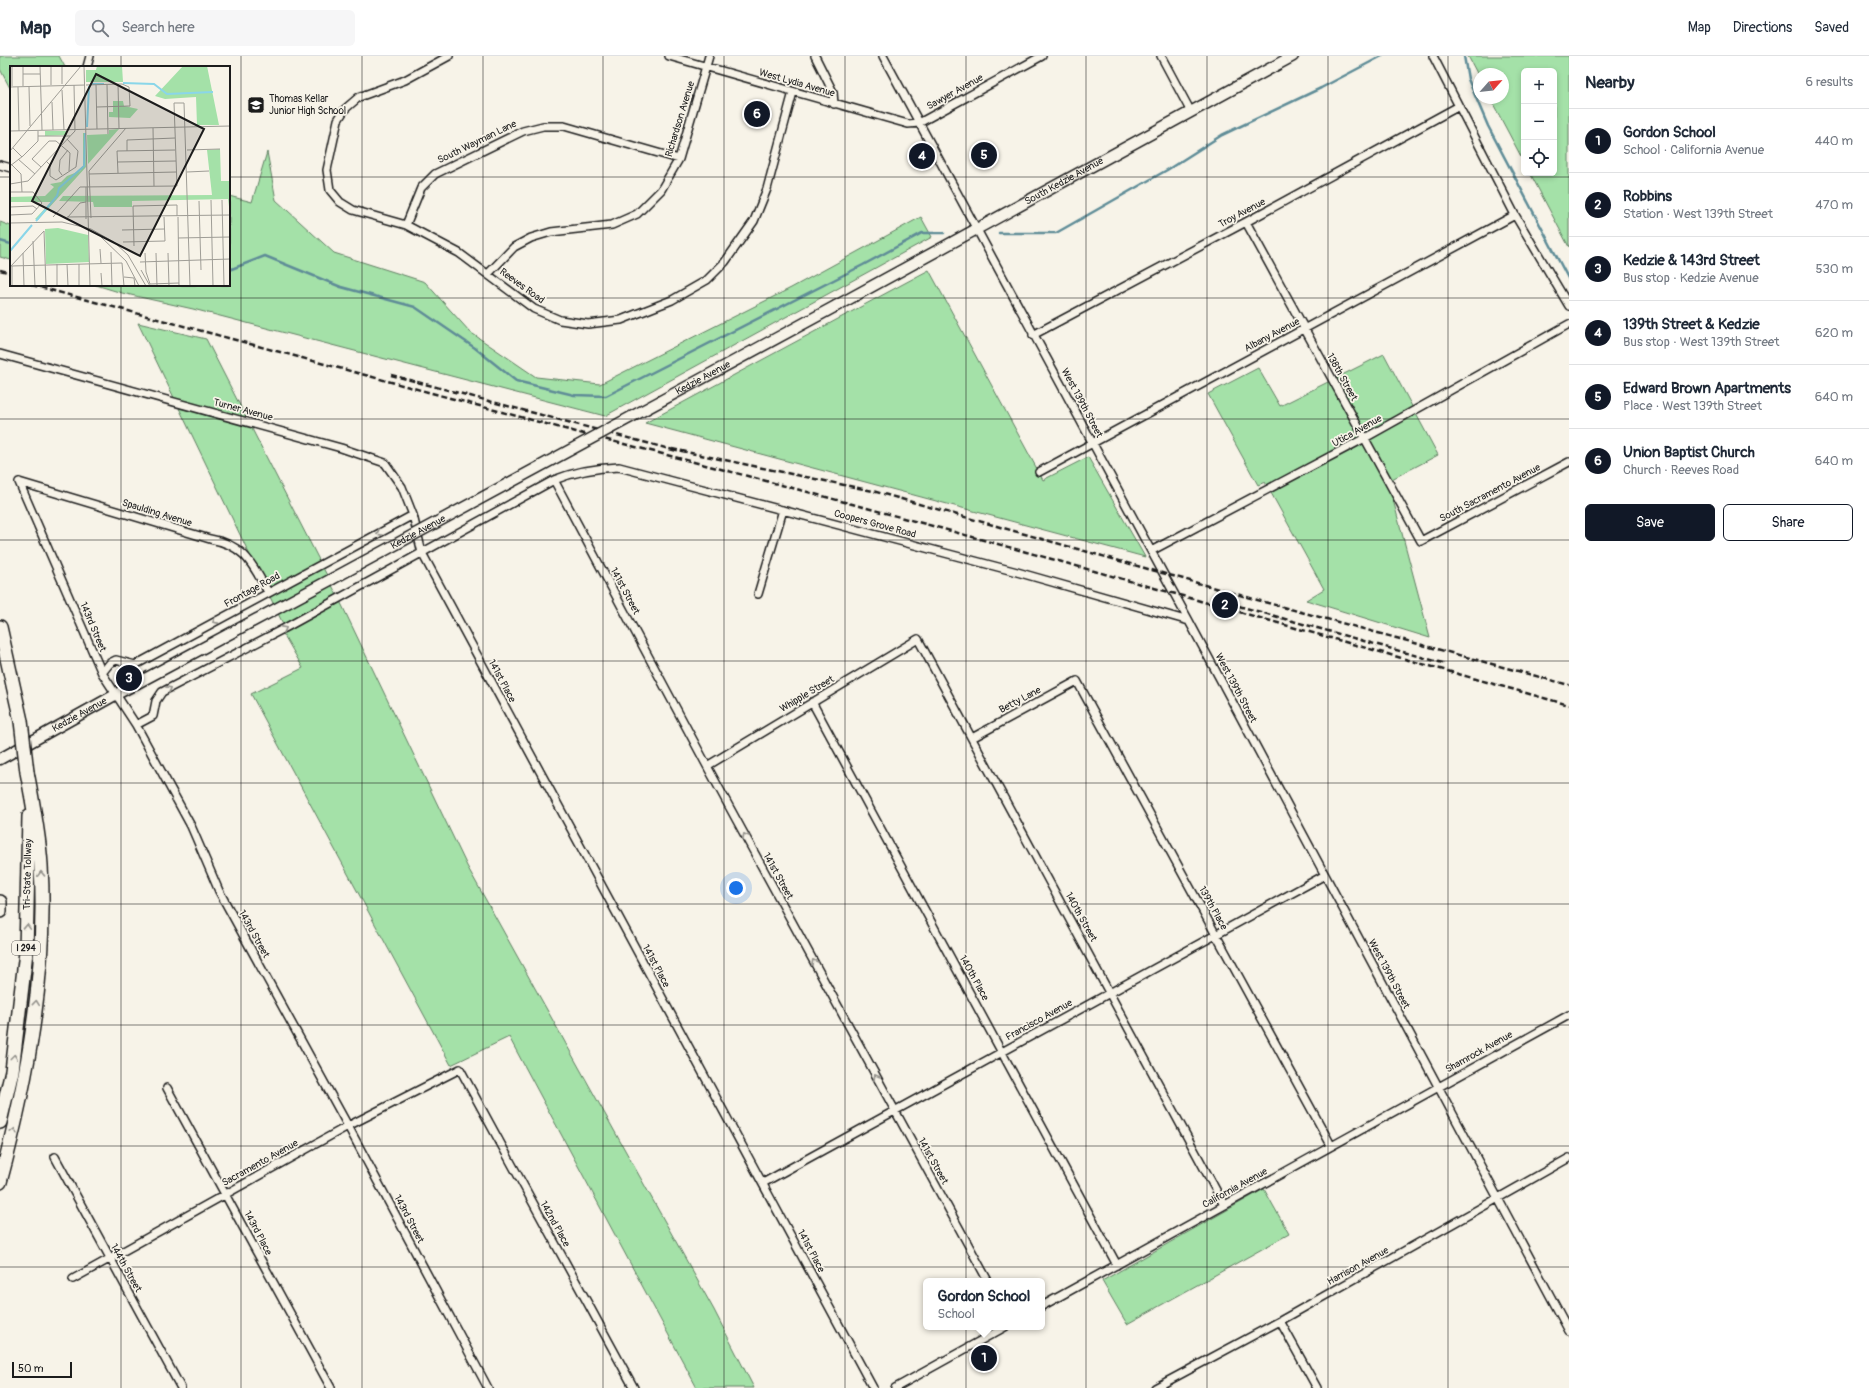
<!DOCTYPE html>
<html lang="en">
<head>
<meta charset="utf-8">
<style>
	:root { --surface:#fff; --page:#f6f6f7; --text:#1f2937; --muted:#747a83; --line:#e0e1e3; --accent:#111827 }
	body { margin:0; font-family:Pangolin,sans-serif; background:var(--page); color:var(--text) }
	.controls { position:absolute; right:12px; top:12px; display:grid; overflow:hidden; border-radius:6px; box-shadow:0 2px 6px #0003 }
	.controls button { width:36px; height:36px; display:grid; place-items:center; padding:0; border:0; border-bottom:1px solid var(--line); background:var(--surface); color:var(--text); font:20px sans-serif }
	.compass { position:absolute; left:1473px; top:12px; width:36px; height:36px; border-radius:50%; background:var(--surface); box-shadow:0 2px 6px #0003; rotate:63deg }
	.scale { position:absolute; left:12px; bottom:10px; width:60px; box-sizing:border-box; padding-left:4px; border:2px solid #1c1c1c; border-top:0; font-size:11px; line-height:14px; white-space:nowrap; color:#1c1c1c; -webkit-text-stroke:3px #f7f3e8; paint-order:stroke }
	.you { position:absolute; left:736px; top:832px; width:14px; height:14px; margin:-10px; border:3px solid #fff; border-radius:50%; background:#1a73e8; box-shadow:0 0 0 6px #1a73e833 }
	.badge { display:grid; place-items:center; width:26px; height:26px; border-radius:50%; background:var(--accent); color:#fff; font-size:13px; font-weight:700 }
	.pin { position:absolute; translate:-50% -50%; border:2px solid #fff; box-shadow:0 1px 4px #0006 }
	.popup { position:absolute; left:923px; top:1222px; width:122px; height:52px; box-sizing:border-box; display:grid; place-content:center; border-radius:6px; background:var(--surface); filter:drop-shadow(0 1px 3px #0005); font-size:13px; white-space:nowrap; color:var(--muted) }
	.popup b { font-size:15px; color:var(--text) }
	.popup::after { content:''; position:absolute; left:50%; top:100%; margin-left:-8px; border:8px solid transparent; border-top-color:var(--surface) }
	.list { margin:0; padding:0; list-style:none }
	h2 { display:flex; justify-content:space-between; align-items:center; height:52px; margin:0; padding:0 16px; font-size:17px }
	h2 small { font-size:13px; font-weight:400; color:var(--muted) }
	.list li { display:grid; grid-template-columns:26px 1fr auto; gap:12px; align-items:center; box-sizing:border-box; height:64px; padding:0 16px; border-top:1px solid var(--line) }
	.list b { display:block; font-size:15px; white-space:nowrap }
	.list p { margin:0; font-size:13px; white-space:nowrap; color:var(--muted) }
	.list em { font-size:13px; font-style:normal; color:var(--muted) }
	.actions { display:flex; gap:8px; padding:12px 16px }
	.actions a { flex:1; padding:9px 0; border:1px solid var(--accent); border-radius:6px; text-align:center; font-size:14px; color:var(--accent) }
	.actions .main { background:var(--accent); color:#fff }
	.icon { flex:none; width:22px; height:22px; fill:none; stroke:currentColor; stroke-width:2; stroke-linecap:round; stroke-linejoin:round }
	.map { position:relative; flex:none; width:1569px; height:1332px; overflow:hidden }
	header { display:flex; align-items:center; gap:24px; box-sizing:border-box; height:56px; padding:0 20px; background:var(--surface); border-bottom:1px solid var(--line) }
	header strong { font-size:19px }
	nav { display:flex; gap:22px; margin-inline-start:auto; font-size:14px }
	.search { width:280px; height:36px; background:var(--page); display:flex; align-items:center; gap:10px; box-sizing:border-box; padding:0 14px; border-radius:6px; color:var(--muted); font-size:15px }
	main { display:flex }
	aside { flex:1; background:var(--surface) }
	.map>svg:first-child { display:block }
</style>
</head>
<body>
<header>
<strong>Map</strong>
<div class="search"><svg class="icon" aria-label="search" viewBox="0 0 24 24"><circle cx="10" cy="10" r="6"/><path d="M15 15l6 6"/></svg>Search here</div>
<nav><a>Map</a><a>Directions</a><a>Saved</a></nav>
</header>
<main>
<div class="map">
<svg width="1569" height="1332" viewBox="0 0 1569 1332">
	<rect width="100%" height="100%" fill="#f7f3e8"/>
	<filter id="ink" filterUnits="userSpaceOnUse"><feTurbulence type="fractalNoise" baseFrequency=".025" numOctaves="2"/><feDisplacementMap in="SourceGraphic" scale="8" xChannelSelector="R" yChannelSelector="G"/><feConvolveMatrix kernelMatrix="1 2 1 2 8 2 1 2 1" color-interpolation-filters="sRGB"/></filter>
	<g filter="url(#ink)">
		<path fill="#a4e1a8" stroke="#607e62" d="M 0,0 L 59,0 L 65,11 L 11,11 L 11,34 L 0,13 Z
			M 1468,0 L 1569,0 L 1569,191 L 1530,117 L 1554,117 L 1554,15 L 1524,15 L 1524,106 L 1490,42 L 1503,42 L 1503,18 L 1479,18 L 1479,21 Z
			M 267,96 L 276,144 L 334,197 L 425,226 L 470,276 L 536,321 L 600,328 L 791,232 L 921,161 L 932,181 L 605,360 L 193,253 L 122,237 L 96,229 L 229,229 L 229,140 L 252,146 Z
			M 0,166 L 11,170 L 11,204 L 0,201 Z
			M 929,214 L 1043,424 L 1088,401 L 1145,501 L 645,367 Z
			M 138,267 L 206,283 L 339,543 L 467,810 L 714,1254 L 754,1332 L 697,1332 L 509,981 L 451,1009 L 251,638 L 303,612 L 281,574 L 285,572 Z
			M 1384,298 L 1438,399 L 1388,425 L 1430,582 L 1306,544 L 1324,533 L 1265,426 L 1258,429 L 1208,338 L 1258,312 L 1280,350 Z
			M 1264,1133 L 1289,1178 L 1127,1268 L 1102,1225 Z"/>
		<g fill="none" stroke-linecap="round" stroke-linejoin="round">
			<path stroke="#5e8c97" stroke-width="2.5" d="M 1464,0 L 1468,23 L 1488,70 L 1569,224
				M 999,177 L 1056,177 L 1167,114 L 1222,79 L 1321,32 L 1382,0
				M 0,185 L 11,188
				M 229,214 L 265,200 L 341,231 L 415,251 L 475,292 L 516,325 L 574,339 L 606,340 L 863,209 L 922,177 L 944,177"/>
			<g stroke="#1c1c1c" stroke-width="10">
				<path id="minor" d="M 449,0 L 405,24 L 359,41 L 345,53 L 338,64 L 327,114 L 330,134 L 340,146 L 353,154 L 406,169 L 459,197 L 534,253 L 560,264 L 588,268 L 621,264 L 672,244 L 707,224 L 725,206 L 754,165 L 767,133 L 793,36
					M 669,0 L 908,68 L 919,67 L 1042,0
					M 815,0 L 833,36 L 834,48
					M 883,0 L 1189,565 L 1569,1275
					M 1161,0 L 1191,56
					M 1433,0 L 1515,159 L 1569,250
					M 87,11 L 90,0
					M 0,109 L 11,112
					M 1246,166 L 1421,485 L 1569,406
					M 406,169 L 421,132 L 435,118 L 523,75 L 543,70 L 564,70 L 679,103
					M 488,218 L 514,191 L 531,182 L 551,176 L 612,169 L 637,158 L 661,134 L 679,103 L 709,0
					M 1033,279 L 1246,166 L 1459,50
					M 0,298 L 341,392 L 385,407 L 402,431 L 413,459 L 422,497 L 873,1332
					M 1039,416 L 1515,159
					M 554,424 L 707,710 L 988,1225
					M 19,426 L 102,617 L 136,669 L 191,770 L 219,835 L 348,1070 L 488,1332
					M 19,426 L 210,483 C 245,489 252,508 268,536
					M 1151,495 L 1365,382 L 1569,268
					M 758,538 L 783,454
					M 102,617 L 110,607 L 116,604 L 135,609 L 413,459
					M 812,646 L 1117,1209
					M 136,669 L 153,660 L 156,645 L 162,636 L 285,572 L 554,424 C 576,415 595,412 619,411 L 1017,516 L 1189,565
					M 972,682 L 1077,625 L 1331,1089
					M 707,710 L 918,583 L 1224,1149
					M 167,1032 L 331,1332
					M 55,1101 L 181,1332
					M 763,1127 L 1325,819
					M 73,1223 L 348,1070 L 460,1013 L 634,1332
					M 1042,1250 L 1569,959
					M 1280,1265 L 1317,1332
					M 895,1332 L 1005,1271
					M 1155,1332 L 1280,1265 L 1569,1102"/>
			</g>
			<g stroke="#1c1c1c" stroke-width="13">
				<g id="secondary">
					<path id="s1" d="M 836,250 L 1293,0"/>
					<path id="s2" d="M 0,703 L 115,639 L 332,523"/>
				</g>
			</g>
			<g stroke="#1c1c1c" stroke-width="16">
				<g id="motorway">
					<path d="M 0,571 L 21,665"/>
					<path d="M 0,846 L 0,855"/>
					<path id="s3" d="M 0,1066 L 12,1015 L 26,896 L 29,760"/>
					<path d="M 0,1126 C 28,1023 47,916 41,809 C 39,778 33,747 27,716"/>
				</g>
			</g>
			<use href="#minor" stroke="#f7f3e8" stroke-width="7"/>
			<use href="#secondary" stroke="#f7f3e8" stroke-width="10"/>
			<use href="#motorway" stroke="#f7f3e8" stroke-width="13"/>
			<path stroke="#1c1c1c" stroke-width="2.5" stroke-dasharray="6 3" stroke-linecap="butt" d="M 0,214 L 11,217
				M 32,229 L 576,376 C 909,459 1238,557 1569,649
				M 391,319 L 677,395
				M 672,393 L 873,435 L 1268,547 L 1569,629
				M 1221,545 L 1446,608"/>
			<g stroke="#1c1c1c" stroke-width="13" stroke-linecap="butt">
				<g id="secondary-bridge">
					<path id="s4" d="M 332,523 L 836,250"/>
				</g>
			</g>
			<g stroke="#1c1c1c" stroke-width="16" stroke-linecap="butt">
				<path id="motorway-bridge" d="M 21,665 L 27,716"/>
			</g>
			<use href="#secondary-bridge" stroke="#f7f3e8" stroke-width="10"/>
			<use href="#motorway-bridge" stroke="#f7f3e8" stroke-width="13"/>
		</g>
		<defs><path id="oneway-chevron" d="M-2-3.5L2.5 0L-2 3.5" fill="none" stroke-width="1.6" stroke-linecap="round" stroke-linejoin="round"/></defs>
		<g stroke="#94928c">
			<use href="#oneway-chevron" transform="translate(379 477) rotate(152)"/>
			<use href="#oneway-chevron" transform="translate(215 565) rotate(151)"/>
			<use href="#oneway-chevron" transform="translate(284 573) rotate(-28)"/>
			<use href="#oneway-chevron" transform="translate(169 633) rotate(-28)"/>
			<use href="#oneway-chevron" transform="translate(745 780) rotate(-119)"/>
			<use href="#oneway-chevron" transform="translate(41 818) rotate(-92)"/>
			<use href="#oneway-chevron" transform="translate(27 871) rotate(-88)"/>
			<use href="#oneway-chevron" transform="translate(814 906) rotate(-119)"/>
			<use href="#oneway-chevron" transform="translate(36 947) rotate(-84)"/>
			<use href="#oneway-chevron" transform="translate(14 1001) rotate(-83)"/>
			<use href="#oneway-chevron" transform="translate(876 1021) rotate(-119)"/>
			<use href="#oneway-chevron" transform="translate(14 1075) rotate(-76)"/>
		</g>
	</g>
	<path fill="none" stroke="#1c1c1c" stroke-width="1" stroke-opacity="0.55" d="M 121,0 L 121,11M 241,0 L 241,1332M 362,0 L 362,1332M 483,0 L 483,1332M 603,0 L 603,1332M 724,0 L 724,1332M 845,0 L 845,1332M 966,0 L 966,1332M 1086,0 L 1086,1332M 1207,0 L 1207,1332M 1328,0 L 1328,1332M 1448,0 L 1448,1332M 0,121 L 11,121M 229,121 L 1569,121M 121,229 L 121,1332M 0,242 L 1569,242M 0,363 L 1569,363M 0,484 L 1569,484M 0,605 L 1569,605M 0,727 L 1569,727M 0,848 L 1569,848M 0,969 L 1569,969M 0,1090 L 1569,1090M 0,1211 L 1569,1211"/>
	<defs>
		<g id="school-square" transform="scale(0.9)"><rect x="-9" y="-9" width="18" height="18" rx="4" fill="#1c1c1c" stroke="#f7f3e8"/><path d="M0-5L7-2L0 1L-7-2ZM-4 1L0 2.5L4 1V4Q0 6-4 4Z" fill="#fff"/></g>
	</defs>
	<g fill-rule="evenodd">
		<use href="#school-square" x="256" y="49"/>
	</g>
	<g text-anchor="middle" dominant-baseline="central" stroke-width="3.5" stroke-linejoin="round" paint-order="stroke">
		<rect fill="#f7f3e8" stroke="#5e5c59" stroke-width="1" x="12" y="885" width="28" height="14" rx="3"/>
		<g font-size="9" font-weight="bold" fill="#1c1c1c">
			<text x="26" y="892">I 294</text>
		</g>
		<g font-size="10" fill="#1c1c1c" stroke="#f7f3e8">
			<text transform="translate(797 27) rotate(16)">West Lydia Avenue</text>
			<text transform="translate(955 36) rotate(-29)">Sawyer Avenue</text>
			<text transform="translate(680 63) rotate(-73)">Richardson Avenue</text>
			<text transform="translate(477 86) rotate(-26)">South Wayman Lane</text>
			<text stroke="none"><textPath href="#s1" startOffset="260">South Kedzie Avenue</textPath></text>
			<text transform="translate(1242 157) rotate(-28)">Troy Avenue</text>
			<text transform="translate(522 230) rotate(36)">Reeves Road</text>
			<text transform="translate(1272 279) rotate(-28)">Albany Avenue</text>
			<text transform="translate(1342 321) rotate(61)">138th Street</text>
			<text stroke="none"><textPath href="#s4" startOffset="422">Kedzie Avenue</textPath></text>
			<text transform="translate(1082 347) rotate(62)">West 139th Street</text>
			<text transform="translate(243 354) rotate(15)">Turner Avenue</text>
			<text transform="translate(1357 375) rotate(-29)">Utica Avenue</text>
			<text transform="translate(1490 437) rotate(-28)">South Sacramento Avenue</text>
			<text transform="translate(157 457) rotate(17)">Spaulding Avenue</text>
			<text transform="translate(875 468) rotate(15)">Coopers Grove Road</text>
			<text stroke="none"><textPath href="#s4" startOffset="98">Kedzie Avenue</textPath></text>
			<text transform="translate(252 534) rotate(-29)">Frontage Road</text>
			<text transform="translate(625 535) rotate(62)">141st Street</text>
			<text transform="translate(93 571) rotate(67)">143rd Street</text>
			<text transform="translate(502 625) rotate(62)">141st Place</text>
			<text transform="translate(1236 632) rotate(62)">West 139th Street</text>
			<text transform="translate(807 638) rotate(-31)">Whipple Street</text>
			<text transform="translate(1020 644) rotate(-28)">Betty Lane</text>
			<text stroke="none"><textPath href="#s2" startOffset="91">Kedzie Avenue</textPath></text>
			<text stroke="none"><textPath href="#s3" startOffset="250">Tri-State Tollway</textPath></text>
			<text transform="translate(778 820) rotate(61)">141st Street</text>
			<text transform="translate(1213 852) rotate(61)">139th Place</text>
			<text transform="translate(1081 861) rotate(61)">140th Street</text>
			<text transform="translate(254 878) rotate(61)">143rd Street</text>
			<text transform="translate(656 910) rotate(62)">141st Place</text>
			<text transform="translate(1389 918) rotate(62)">West 139th Street</text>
			<text transform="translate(974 922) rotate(61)">140th Place</text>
			<text transform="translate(1039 964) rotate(-29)">Francisco Avenue</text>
			<text transform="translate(1479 996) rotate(-29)">Shamrock Avenue</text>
			<text transform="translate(933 1105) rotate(61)">141st Street</text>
			<text transform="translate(260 1107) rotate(-29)">Sacramento Avenue</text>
			<text transform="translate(1235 1132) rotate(-29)">California Avenue</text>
			<text transform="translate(409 1163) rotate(62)">143rd Street</text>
			<text transform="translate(555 1168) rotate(61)">142nd Place</text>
			<text transform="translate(258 1177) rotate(62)">143rd Place</text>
			<text transform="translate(811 1195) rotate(62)">141st Place</text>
			<text transform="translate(1358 1210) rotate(-29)">Harrison Avenue</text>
			<text transform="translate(126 1212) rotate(61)">144th Street</text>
		</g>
		<g font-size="10" fill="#1c1c1c" stroke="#f7f3e8" text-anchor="start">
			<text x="269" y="43">Thomas Kellar<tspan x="269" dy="12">Junior High School</tspan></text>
		</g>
	</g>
	<g transform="translate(10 10)">
		<rect width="220" height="220" fill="#f7f3e8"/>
		<path d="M 87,0 L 112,0 L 113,16 L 76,16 L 76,4 L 86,4 ZM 173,0 L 197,0 L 209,59 L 187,59 L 186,31 L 155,33 L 145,30 ZM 103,35 L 113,35 L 114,40 L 128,43 L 120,52 L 99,51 L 99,46 L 103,46 ZM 109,63 L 78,98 L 77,69 L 99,68 L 99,64 ZM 35,65 L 56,65 L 57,69 L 35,70 ZM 73,67 L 75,67 L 76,101 L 28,154 L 25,153 L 41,136 L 0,136 L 0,131 L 35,130 L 44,121 L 40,118 L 51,116 L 57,110 L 70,105 L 73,100 ZM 210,83 L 211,115 L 220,115 L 220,148 L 218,133 L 122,135 L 122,141 L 84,141 L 83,136 L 49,135 L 53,130 L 202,129 L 197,84 ZM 48,162 L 78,169 L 79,196 L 36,198 L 35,163 Z" fill="#a4e1a8"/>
		<path fill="none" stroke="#8ad6e9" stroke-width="2" d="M 113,17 L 144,18 L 157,28 L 203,26M 80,18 L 94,18M 77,61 L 79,20M 26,155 L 47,130 L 49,122 L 74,100 L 75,67M 0,185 L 22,159"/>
		<path fill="none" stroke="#9f9d96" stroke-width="1" d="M 2,0 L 2,20M 13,0 L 13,20M 30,0 L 32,64M 41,0 L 41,19M 52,0 L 52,18M 74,0 L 80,220M 13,8 L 30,8M 108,18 L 109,62M 76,19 L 112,18 L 119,21 L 120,40 L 87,41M 86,19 L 87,63M 97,19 L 98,68M 0,21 L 75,19M 8,21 L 9,65M 19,21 L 20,60M 52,24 L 54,64M 42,36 L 43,64M 143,62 L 144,120M 0,65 L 220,60M 28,70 L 60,70M 3,82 L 12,91M 177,84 L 210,83M 0,85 L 71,0M 117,85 L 117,74 L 165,72M 13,90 L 28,75 L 28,65M 8,93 L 25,108M 36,95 L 40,99 L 40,110 L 46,114 L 66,101 L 68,85 L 57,73M 108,96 L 166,95M 0,97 L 11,108 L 12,126M 0,100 L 13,90M 31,101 L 22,93 L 39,75 L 46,75 L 60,87 L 59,105M 177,106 L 199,105M 108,107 L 107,85 L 165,84M 79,108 L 166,106M 52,109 L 49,105 L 50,94 L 58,84M 0,118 L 18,115 L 65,65 L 64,19M 76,121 L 76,153M 0,126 L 23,126 L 32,137 L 22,148 L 0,149M 201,134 L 203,220M 212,134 L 214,220M 189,135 L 191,204M 0,141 L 23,140 L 27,143M 43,151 L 70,121 L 167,120 L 164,37 L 174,37 L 180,220M 57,151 L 220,149M 58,151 L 70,137 L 76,136M 168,151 L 169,220M 81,152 L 79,105 L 116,62M 0,157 L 52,156 L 81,163 L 104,176 L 118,189 L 136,220M 112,164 L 154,163M 91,171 L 116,195 L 129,220M 168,172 L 220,171M 23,175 L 25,220M 113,176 L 155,175 L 154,151M 124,180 L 123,140 L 167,139 L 167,150M 90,183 L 91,197M 101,186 L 102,220M 13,187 L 14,220M 135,187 L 136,206 L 140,218 L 169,217M 146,187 L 147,220M 158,187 L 159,220M 130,196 L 220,193M 47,198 L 47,220M 57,198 L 58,220M 69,198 L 69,220M 1,200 L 112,197 L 114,220M 1,200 L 34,165 L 36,220M 2,200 L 2,220M 131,204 L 140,220M 91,207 L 92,220M 114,211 L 124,212 L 125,220"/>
		<path fill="#1c1c1c" fill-opacity="0.15" stroke="#1c1c1c" stroke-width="2" d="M 86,8 L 194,63 L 130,190 L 22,135 Z"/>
		<rect width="220" height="220" fill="none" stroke="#1c1c1c" stroke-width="2"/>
	</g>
</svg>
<div class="controls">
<button>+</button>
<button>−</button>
<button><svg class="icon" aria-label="locate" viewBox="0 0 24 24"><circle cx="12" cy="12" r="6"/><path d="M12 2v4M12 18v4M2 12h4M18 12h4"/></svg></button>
</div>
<svg class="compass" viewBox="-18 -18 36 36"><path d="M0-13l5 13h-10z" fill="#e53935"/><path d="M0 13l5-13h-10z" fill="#747a83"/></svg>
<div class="scale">50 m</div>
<div class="you"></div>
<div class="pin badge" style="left:984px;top:1302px">1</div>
<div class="popup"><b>Gordon School</b>School</div>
<div class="pin badge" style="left:1225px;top:549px">2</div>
<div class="pin badge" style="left:129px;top:622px">3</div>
<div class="pin badge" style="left:922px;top:100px">4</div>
<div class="pin badge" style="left:984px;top:99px">5</div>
<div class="pin badge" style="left:757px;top:58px">6</div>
</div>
<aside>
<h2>Nearby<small>6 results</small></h2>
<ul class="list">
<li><span class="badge">1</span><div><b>Gordon School</b><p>School · California Avenue</p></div><em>440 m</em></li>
<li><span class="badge">2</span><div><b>Robbins</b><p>Station · West 139th Street</p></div><em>470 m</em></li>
<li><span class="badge">3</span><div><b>Kedzie &amp; 143rd Street</b><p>Bus stop · Kedzie Avenue</p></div><em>530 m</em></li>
<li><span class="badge">4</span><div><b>139th Street &amp; Kedzie</b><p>Bus stop · West 139th Street</p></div><em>620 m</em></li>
<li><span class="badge">5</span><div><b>Edward Brown Apartments</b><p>Place · West 139th Street</p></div><em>640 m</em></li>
<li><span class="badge">6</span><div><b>Union Baptist Church</b><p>Church · Reeves Road</p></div><em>640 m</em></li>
</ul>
<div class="actions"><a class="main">Save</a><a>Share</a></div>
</aside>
</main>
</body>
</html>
